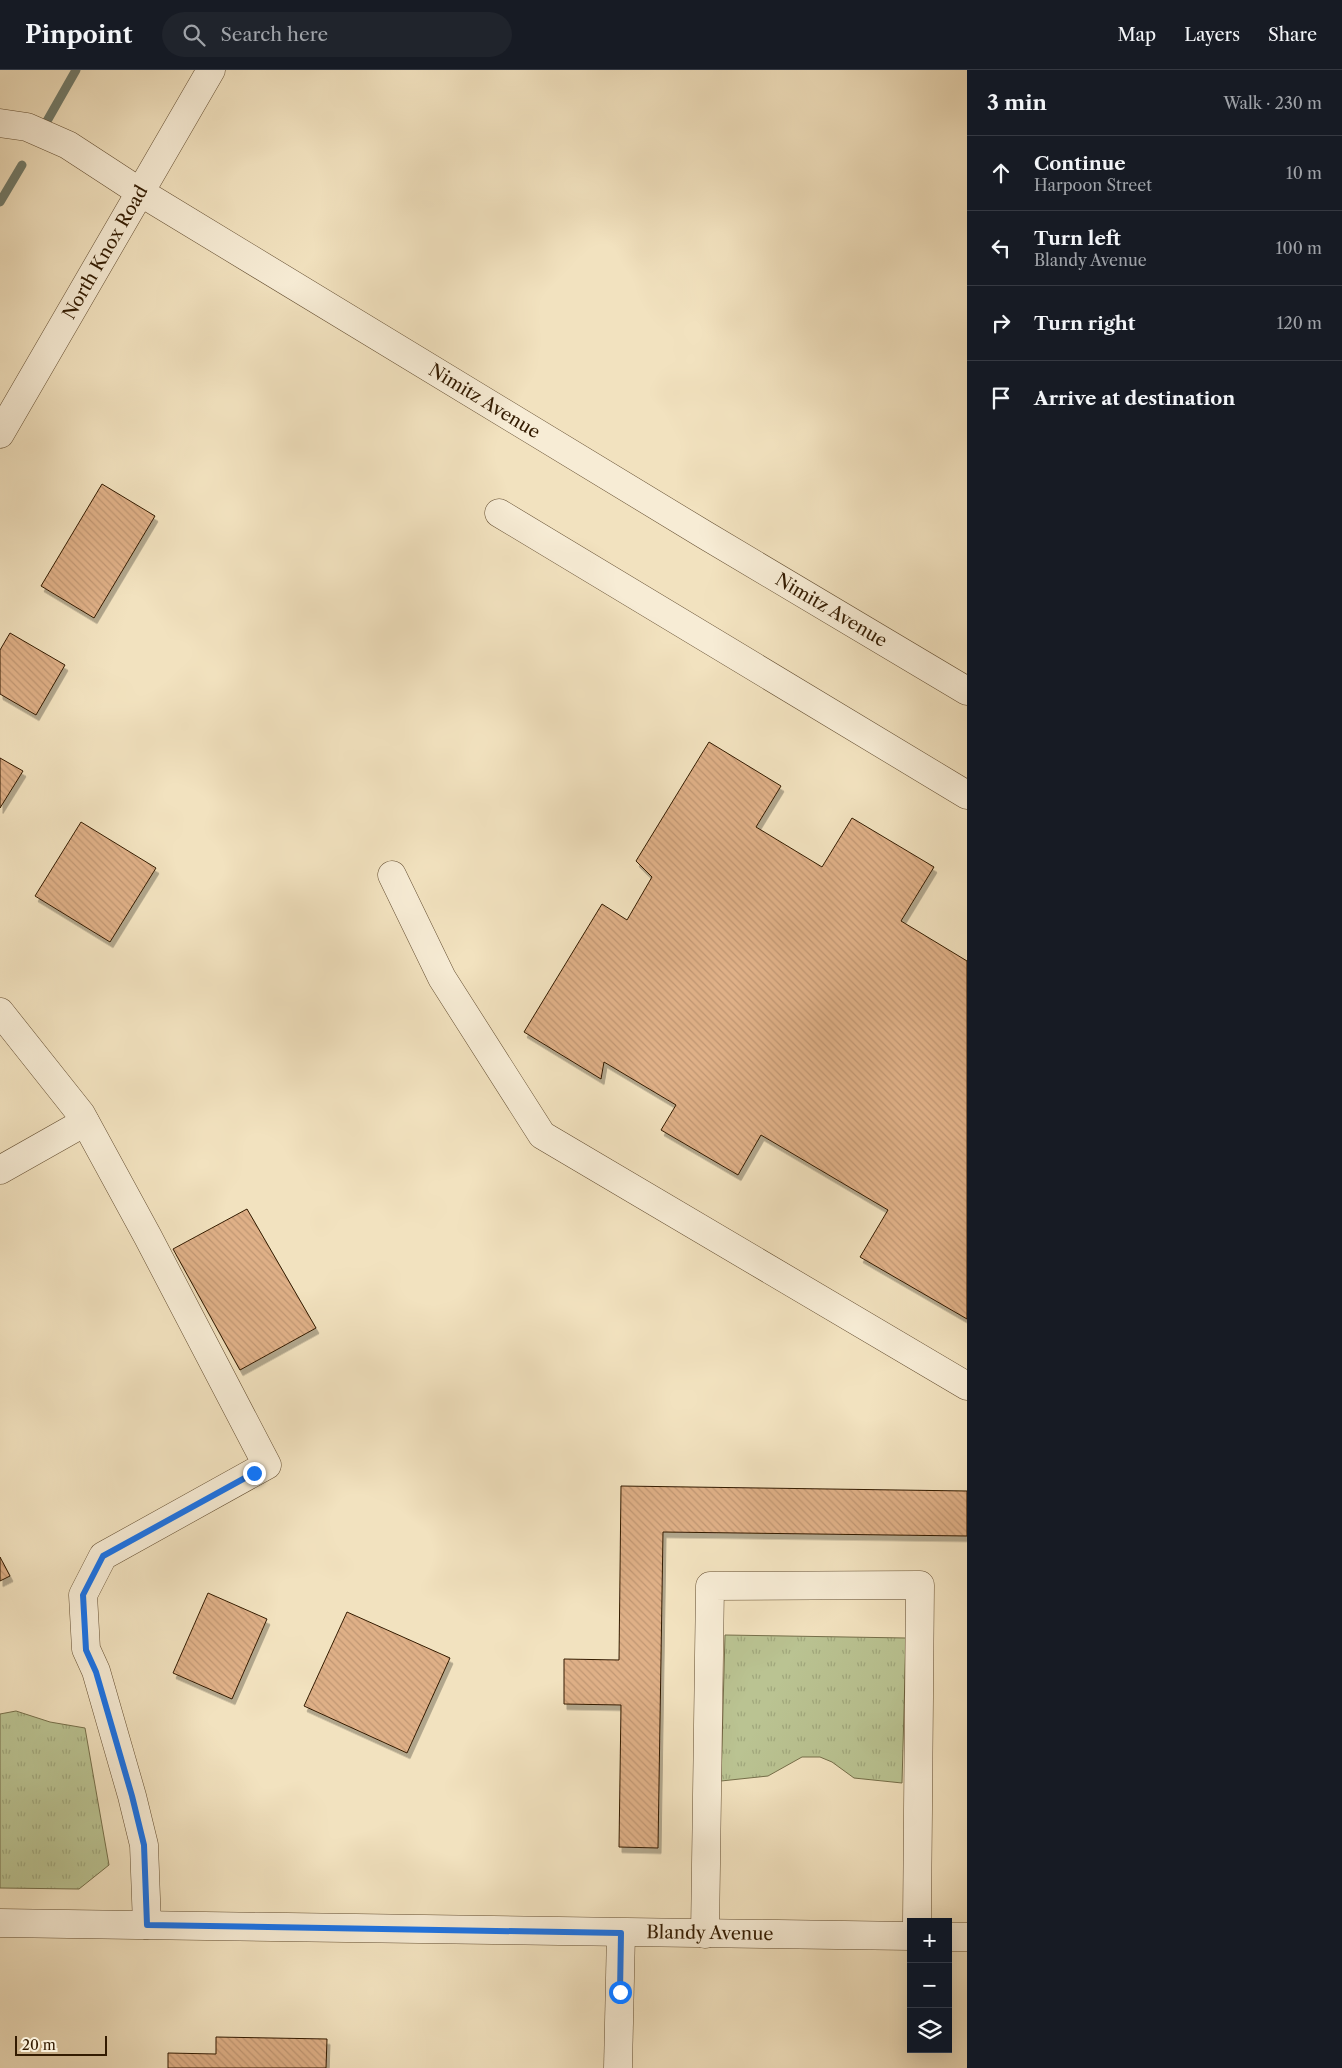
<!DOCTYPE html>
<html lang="en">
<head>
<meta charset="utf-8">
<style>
	:root { --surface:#171b24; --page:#20242c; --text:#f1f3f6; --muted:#9ea1a6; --line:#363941 }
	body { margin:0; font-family:"Libre Caslon Text",serif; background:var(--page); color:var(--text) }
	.controls { position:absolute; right:15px; bottom:15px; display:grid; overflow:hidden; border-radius:0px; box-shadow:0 5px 20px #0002 }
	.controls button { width:45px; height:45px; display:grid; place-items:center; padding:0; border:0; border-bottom:1px solid var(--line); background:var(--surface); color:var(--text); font:25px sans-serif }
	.scale { position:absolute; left:15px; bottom:12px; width:92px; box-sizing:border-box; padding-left:5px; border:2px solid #331b01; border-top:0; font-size:14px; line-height:18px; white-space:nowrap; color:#331b01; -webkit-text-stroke:4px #f7ecd5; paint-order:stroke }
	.stop { position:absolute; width:15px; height:15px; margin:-11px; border:4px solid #1a73e8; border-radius:50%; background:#fff }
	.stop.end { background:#1a73e8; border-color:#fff; box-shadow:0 1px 5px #0008 }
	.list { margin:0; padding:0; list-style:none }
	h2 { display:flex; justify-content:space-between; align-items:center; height:65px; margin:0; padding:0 20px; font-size:21px }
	h2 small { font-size:16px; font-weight:400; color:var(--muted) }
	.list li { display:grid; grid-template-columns:32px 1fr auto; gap:15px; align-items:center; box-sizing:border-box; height:75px; padding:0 20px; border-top:1px solid var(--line) }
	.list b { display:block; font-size:19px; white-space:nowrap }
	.list p { margin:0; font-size:16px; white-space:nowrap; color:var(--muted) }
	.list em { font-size:16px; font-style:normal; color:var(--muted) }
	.icon { flex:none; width:28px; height:28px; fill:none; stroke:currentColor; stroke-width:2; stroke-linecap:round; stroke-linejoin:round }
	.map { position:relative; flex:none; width:967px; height:1998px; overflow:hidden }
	header { display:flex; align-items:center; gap:30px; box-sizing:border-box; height:70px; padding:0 25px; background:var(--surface); border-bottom:1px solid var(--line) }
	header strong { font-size:24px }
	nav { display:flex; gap:28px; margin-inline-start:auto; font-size:18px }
	.search { width:350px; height:45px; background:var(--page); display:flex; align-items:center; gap:12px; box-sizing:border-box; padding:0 18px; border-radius:28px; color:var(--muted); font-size:19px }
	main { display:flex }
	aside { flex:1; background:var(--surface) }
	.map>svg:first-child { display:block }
</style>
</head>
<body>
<header>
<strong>Pinpoint</strong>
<div class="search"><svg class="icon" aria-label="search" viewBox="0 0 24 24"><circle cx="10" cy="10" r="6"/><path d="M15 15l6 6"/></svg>Search here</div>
<nav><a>Map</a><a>Layers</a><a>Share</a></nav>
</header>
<main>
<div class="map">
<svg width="967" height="1998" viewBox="0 0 967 1998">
	<defs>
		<pattern id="grass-tufts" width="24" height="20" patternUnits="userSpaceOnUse" patternTransform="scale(1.25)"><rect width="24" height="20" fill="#bac392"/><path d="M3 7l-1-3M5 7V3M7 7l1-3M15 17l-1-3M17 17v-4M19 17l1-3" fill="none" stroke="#a0a77c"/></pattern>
		<pattern id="building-back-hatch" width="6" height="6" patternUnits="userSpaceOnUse" patternTransform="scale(1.25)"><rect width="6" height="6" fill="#dfb087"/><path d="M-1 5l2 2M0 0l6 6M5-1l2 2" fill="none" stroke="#c09773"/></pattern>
		<filter id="shadow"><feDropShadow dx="3" dy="5.5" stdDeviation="0" flood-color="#0004"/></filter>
	</defs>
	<rect width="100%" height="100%" fill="#f2e2bf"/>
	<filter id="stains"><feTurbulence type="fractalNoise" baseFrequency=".004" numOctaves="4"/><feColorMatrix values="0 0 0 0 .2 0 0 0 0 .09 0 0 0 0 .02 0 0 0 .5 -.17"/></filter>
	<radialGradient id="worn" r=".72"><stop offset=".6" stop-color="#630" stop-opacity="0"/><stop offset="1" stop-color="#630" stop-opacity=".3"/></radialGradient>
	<path fill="url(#grass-tufts)" stroke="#766f4a" d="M 725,1565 L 906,1568 L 902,1713 L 854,1708 L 832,1692 L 820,1687 L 802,1687 L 768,1706 L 721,1711 Z
		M 16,1641 L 50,1652 L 85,1658 L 109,1795 L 79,1819 L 0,1818 L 0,1644 Z"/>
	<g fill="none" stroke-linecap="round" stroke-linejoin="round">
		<path stroke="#717c6c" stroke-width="9" d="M 47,51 L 76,0
			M 0,132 L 22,95"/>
	</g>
	<path fill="url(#building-back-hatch)" stroke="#331b01" filter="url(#shadow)" d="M 102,414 L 155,446 L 94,548 L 41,516 Z
		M 10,563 L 65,595 L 36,645 L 0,624 L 0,580 Z
		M 709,672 L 781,716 L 756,757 L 822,797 L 852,748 L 934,797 L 901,851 L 967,891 L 967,1249 L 860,1187 L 888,1140 L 761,1065 L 738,1105 L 661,1060 L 676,1035 L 604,992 L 601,1009 L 524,962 L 602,834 L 627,850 L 652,807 L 636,791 Z
		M 0,688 L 23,701 L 0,738 Z
		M 81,752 L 156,798 L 110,872 L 35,826 Z
		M 247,1139 L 316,1258 L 240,1300 L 173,1179 Z
		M 621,1416 L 967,1421 L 967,1466 L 663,1462 L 658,1778 L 619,1777 L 621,1635 L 564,1634 L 564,1589 L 619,1590 Z
		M 0,1487 L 10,1506 L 0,1511 Z
		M 208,1523 L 267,1549 L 232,1629 L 173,1603 Z
		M 347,1542 L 450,1588 L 407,1683 L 304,1636 Z
		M 216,1967 L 327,1969 L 326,1998 L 168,1998 L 168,1983 L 216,1984 Z"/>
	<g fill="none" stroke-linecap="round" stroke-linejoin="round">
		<g stroke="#634d30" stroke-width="29">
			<g id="minor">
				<path id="s1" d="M 0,53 L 27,57 L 68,75 L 140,122 L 705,465 L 967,621"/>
				<path id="s2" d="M 0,364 L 211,0"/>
				<path d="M 499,443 L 967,725"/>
				<path d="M 392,805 L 442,908 L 542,1065 L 967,1316"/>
				<path d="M 0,942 L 81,1044 L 148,1167 L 267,1395 L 103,1486 L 83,1525 L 86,1579 L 96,1601 L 132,1726 L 144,1775 L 147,1855"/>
				<path d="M 0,1100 L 85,1052"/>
				<path id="s3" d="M 0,1853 L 911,1866"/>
				<path d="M 705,1864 L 710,1516 L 920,1515 L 917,1852"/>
				<path d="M 948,1867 L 967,1867"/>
				<path d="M 618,1998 L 621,1863"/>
			</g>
		</g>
		<use href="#minor" stroke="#f7ecd5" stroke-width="28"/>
	</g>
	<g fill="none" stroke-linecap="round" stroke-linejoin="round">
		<path stroke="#1a73e8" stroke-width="6" d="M 254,1403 L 103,1486 L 83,1525 L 86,1580 L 96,1602 L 132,1726 L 144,1775 L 147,1855 L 621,1863 L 620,1922"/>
	</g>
	<g text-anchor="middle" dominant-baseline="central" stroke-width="4" stroke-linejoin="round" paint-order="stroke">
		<g font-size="18" fill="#331b01" stroke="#f7ecd5">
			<text stroke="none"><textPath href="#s2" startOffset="210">North Knox Road</textPath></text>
			<text stroke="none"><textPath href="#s1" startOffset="561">Nimitz Avenue</textPath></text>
			<text stroke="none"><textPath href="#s1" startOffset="966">Nimitz Avenue</textPath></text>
			<text stroke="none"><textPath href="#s3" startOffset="710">Blandy Avenue</textPath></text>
		</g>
	</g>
	<rect width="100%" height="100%" filter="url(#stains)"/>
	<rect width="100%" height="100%" fill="url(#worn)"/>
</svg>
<div class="controls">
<button>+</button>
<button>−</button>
<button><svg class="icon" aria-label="layers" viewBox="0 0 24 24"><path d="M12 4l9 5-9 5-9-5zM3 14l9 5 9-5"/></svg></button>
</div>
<div class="scale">20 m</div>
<div class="stop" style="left:620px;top:1922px"></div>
<div class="stop end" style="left:254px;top:1403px"></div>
</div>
<aside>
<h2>3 min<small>Walk · 230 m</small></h2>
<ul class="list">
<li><svg class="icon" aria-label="ahead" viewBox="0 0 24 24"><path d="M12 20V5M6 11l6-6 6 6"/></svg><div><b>Continue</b><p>Harpoon Street</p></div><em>10 m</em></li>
<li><svg class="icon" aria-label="left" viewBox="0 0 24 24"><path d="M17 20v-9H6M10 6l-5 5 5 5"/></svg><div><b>Turn left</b><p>Blandy Avenue</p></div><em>100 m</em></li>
<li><svg class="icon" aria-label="right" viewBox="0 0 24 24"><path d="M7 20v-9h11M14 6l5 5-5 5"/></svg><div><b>Turn right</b></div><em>120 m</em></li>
<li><svg class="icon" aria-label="arrive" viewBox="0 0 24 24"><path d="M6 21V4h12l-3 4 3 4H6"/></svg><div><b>Arrive at destination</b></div></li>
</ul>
</aside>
</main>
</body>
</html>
